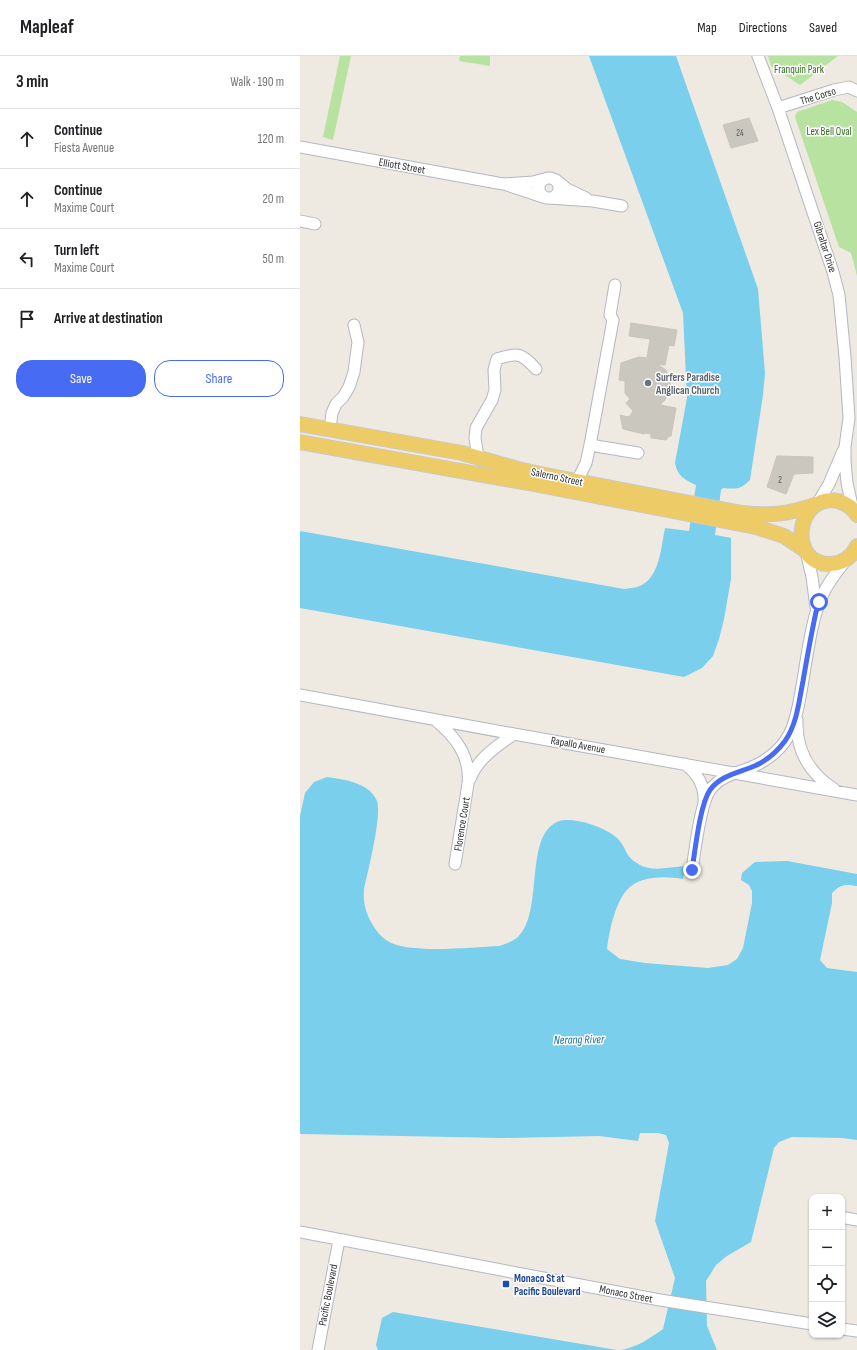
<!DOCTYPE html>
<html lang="en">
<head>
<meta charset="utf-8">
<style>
	:root { --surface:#fff; --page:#f2f2f2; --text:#202124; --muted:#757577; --line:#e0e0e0; --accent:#486bf4 }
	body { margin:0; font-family:"Sofia Sans Condensed",sans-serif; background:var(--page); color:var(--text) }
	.controls { position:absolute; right:12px; bottom:12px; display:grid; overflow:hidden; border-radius:8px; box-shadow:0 1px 3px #0004 }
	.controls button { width:36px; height:36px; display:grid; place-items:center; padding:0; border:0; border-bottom:1px solid var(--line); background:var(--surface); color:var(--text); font:20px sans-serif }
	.stop { position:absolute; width:12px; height:12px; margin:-9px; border:3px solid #486bf4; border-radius:50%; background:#fff }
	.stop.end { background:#486bf4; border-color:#fff; box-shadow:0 1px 4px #0008 }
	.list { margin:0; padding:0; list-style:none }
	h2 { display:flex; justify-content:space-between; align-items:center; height:52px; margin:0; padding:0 16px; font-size:17px }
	h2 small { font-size:13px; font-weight:400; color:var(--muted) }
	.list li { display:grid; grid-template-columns:26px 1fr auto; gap:12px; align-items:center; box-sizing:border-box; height:60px; padding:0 16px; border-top:1px solid var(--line) }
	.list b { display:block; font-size:15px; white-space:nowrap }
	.list p { margin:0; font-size:13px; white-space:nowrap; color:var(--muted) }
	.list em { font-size:13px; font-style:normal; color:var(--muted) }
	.actions { display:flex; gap:8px; padding:12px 16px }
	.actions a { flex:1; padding:9px 0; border:1px solid var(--accent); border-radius:16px; text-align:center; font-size:14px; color:var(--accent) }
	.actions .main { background:var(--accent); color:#fff }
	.icon { flex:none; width:22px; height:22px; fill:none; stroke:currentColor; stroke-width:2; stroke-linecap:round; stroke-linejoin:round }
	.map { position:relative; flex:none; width:557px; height:1294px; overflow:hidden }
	header { display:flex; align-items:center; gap:24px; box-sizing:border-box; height:56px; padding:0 20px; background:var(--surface); border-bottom:1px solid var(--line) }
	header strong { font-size:19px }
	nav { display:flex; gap:22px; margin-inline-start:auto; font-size:14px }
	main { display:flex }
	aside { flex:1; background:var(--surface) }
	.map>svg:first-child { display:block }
</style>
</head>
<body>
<header>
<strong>Mapleaf</strong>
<nav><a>Map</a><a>Directions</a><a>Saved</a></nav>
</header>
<main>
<aside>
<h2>3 min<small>Walk · 190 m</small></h2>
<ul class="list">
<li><svg class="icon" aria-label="ahead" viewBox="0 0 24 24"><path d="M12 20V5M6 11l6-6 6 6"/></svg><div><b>Continue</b><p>Fiesta Avenue</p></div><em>120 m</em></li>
<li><svg class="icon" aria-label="ahead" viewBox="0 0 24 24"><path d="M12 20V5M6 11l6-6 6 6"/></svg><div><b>Continue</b><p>Maxime Court</p></div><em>20 m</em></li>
<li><svg class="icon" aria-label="left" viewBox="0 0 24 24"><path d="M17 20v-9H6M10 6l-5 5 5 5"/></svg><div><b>Turn left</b><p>Maxime Court</p></div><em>50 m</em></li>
<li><svg class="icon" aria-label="arrive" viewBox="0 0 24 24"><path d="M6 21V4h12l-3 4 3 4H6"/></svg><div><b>Arrive at destination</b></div></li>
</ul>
<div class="actions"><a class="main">Save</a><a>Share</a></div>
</aside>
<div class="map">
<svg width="557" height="1294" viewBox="0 0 557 1294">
	<rect width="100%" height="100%" fill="#eee9e1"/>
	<path fill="#b8e2a0" d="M 40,0 L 51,0 L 33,84 L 23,81 Z
		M 160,0 L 190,0 L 190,10 L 159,5 Z
		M 468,0 L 538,0 L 500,29 L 471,10 Z
		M 532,44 L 542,46 L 557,56 L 557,220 L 551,197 L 539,191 L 495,61 L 497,56 Z"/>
	<path fill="#79cfec" d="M 289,0 L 376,0 L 458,233 L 465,317 L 463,339 L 450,424 C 440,434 436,433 423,432 L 421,434 L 415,479 L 431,482 L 431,523 L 424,563 L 419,583 L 413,600 L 402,612 L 384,621 L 0,552 L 0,475 L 324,533 C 329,532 335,532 340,530 C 360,521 361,491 365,472 L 389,475 L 396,429 C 384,423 378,421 375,407 L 387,342 L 383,257 Z
		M 27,721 C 41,723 58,725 70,735 C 72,737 76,742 77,745 C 82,760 68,815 64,833 C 63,846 65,854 71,866 C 75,873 79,879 86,884 C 107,899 172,891 199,890 C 205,888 212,886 218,881 C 244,856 224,781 257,766 C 271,759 308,772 318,783 C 328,794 324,800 340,809 C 352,816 371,811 385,810 L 383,823 C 366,820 338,819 326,835 C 315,848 309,876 307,893 L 320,903 L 345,907 L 408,912 L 428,909 L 437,903 L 443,892 L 452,847 L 452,835 L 449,829 L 441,824 L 442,817 L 455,806 L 487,805 L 557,818 L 557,830 C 545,828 541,828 532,837 L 532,847 L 520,904 L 527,912 L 557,916 L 557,1084 L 543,1082 L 492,1081 L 479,1086 L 474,1092 L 451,1186 L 427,1200 L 416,1209 L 406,1225 L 407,1270 L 417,1294 L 321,1294 C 337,1291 349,1283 363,1273 L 375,1222 L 355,1165 L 369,1087 L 366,1079 L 358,1077 L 340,1077 L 338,1085 L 299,1080 L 203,1082 L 0,1078 L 0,760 L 5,737 L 14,726 Z
		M 93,1256 L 317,1294 L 78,1294 L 76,1289 L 82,1262 Z"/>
	<path fill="#cac7bf" stroke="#cac4ba" d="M 449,62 L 458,85 L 431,92 L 423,69 Z
		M 331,267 L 377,274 L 374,290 L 369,289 L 365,309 L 357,308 L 366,314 L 371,329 L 365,344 L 360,349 L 376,352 L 371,380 L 369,380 L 366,384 L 351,382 L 351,378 L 345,377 L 344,378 L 323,373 L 320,359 L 329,361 L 333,355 L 326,347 L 330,343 L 325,337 L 325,325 L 319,324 L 321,307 L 339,301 L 347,302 L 350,283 L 329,280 Z
		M 477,400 L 513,401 L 513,417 L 494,418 L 486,438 L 467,431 Z"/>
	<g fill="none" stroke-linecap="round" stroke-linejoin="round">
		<g stroke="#b4b7c0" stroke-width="13">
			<path id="minor" d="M 458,0 L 478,52 L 533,216 L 539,239 L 545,301 L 549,362 L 545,391 L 545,405 L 547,427 L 553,454
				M 478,52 L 534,34 L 549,31 L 557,35
				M 0,91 L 203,128 L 233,126 L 244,123
				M239 132a10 10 0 1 1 20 0a10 10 0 1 1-20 0Z
				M 256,124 L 267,133 L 286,142
				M 207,129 L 246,142
				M 248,142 L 293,145 L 322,150
				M 0,165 L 15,168
				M 30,373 L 32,357 L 36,348 L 43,341 L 49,331 L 54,316 L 58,286 L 54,269
				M 290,389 L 338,397
				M 178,401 L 175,382 L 176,372 L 192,344 L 195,334 L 194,314 L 197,303 C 217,296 222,297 236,313
				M 277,425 L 286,407 L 290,389 L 313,264 L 310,259 L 315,229
				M 517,448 L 529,428 L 543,395
				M 506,495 L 512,521 L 516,551
				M 0,639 L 214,678 L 557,739
				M 135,664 C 155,680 171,700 168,728 L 155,808
				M 497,664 C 496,694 509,717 534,733
				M 385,708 C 397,717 405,730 404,746
				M 170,723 C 178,702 196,691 214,678
				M 392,814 C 395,795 400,748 410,734 C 420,720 437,717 452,711 C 468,704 482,693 490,677 C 497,663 499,646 502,630 C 507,602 511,563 523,538 C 529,525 538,514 547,503
				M 546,1162 L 557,1164
				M 0,1176 L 360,1244 L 512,1268
				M 542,1273 L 557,1275
				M 18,1294 L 39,1184"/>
		</g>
		<g stroke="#c9c9c9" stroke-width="16">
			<path id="major" d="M 0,368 L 162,397 L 218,413 L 240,418 L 442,457 C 471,460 488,458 515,449
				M 0,386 L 239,429 L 456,471 L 484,480 L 505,494
				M 557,459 C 553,452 545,447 538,445 C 496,436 486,509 531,508 C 544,507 552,501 557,490"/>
		</g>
		<use href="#minor" stroke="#fff" stroke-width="11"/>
		<use href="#major" stroke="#edcc68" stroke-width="14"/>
	</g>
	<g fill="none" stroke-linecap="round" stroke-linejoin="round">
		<path stroke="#486bf4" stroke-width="5" d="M 392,814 C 395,795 400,748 410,734 C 420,720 437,717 452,711 C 465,706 476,697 485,685 C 497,668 499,645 503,625 C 507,602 511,579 516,556 L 519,546"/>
	</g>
	<circle fill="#6b7280" stroke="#fff" stroke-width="1.5" cx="348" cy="327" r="4"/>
	<rect fill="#1a4fb4" stroke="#fff" stroke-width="1.5" x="202" y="1224" width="8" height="8" rx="2"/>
	<g text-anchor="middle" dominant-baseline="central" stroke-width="3" stroke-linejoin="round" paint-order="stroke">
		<g font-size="9" fill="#555452">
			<text x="440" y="77">24</text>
			<text x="480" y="424">2</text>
		</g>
		<g font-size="11" fill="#2f6b1e" stroke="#fff">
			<text x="499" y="13">Franquin Park</text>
			<text x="529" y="75">Lex Bell Oval</text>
		</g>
		<g font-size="11" fill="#2e2e2e" stroke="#fff">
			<text transform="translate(518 40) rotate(-17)">The Corso</text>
			<text transform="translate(102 110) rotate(10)">Elliott Street</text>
			<text transform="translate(525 191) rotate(72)">Gibraltar Drive</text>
			<text transform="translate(257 421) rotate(12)">Salerno Street</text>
			<text transform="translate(278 689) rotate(10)">Rapallo Avenue</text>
			<text transform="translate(162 768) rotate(-81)">Florence Court</text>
			<text transform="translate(326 1238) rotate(11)">Monaco Street</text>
			<text transform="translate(28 1239) rotate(-79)">Pacific Boulevard</text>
		</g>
		<g font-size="11" font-weight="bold" fill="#5b616d" stroke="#fff" text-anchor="start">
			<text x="356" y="321">Surfers Paradise<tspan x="356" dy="13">Anglican Church</tspan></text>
		</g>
		<g font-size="11" font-weight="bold" fill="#164399" stroke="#fff" text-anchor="start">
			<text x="214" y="1222">Monaco St at<tspan x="214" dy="13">Pacific Boulevard</tspan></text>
		</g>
		<g font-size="12" font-style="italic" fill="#12709d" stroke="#fff">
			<text transform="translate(279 984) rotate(-1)">Nerang River</text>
		</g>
	</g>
</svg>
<div class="controls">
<button>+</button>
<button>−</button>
<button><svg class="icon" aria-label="locate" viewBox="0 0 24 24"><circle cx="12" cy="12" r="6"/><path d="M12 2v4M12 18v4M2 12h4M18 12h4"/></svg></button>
<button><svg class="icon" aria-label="layers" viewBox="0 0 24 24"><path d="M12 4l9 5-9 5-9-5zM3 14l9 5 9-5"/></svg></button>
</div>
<div class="stop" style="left:519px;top:546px"></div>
<div class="stop end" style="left:392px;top:814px"></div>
</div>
</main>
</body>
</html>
